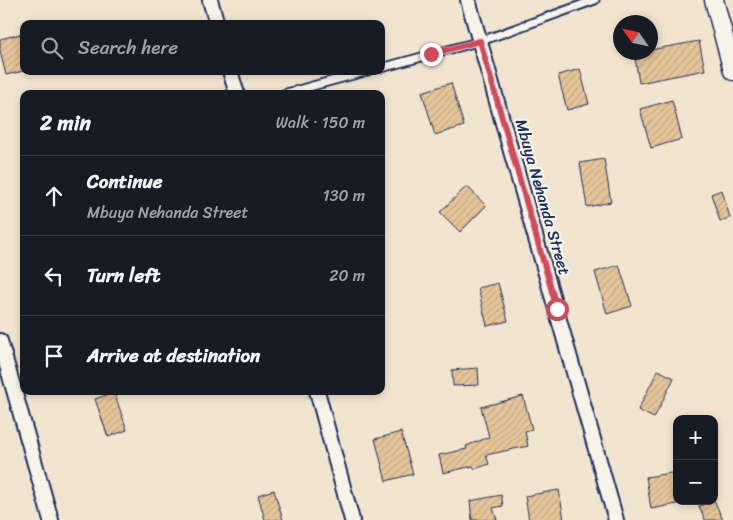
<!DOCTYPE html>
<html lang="en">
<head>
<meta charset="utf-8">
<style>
	:root { --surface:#171b24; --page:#242831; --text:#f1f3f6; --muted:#9ea1a6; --line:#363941 }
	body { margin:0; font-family:Sriracha,sans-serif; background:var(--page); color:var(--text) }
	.controls { position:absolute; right:15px; bottom:15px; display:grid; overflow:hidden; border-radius:10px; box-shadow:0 2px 8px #0003 }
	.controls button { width:45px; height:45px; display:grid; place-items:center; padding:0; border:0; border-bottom:1px solid var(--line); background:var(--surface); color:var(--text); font:25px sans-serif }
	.compass { position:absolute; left:613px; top:15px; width:45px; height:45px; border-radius:50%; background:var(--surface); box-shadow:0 2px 8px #0003; rotate:304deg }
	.stop { position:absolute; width:15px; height:15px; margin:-11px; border:4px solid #d1495b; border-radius:50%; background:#fff }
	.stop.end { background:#d1495b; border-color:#fff; box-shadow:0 1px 5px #0008 }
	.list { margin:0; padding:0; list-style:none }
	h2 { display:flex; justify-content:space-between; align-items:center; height:65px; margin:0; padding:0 20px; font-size:21px }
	h2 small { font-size:16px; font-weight:400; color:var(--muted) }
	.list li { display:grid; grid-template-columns:32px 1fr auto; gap:15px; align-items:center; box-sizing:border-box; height:80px; padding:0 20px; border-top:1px solid var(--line) }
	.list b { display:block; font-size:19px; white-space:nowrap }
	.list p { margin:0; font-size:16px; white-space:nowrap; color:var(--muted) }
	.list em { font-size:16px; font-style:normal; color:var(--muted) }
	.icon { flex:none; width:28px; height:28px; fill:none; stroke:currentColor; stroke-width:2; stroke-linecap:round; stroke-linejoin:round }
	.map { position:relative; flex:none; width:733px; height:520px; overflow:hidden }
	.search { position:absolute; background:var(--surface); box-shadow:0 2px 8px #0003; left:20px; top:20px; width:365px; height:55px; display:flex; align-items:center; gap:12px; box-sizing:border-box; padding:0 18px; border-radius:10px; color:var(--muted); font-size:19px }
	.panel { position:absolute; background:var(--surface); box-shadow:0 2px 8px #0003; left:20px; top:90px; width:365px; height:305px; border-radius:10px }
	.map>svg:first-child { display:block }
</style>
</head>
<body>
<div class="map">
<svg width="733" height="520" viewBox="0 0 733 520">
	<defs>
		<pattern id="building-hatch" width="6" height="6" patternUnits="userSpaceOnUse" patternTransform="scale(1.25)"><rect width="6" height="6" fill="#e6c598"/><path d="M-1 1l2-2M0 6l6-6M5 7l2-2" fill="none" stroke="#c5aa85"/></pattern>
	</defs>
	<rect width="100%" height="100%" fill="#f2e5d0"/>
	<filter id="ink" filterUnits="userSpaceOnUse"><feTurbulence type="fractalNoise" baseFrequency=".02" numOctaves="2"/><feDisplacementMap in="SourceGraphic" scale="10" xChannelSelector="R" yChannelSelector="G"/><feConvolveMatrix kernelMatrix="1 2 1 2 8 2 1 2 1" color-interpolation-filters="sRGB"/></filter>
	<g filter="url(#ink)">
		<path fill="url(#building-hatch)" stroke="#1b2f5e" d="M 20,34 L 24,51 L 24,71 L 6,75 L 0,51 L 0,39 Z
			M 699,41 L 705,70 L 639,83 L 634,52 L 650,52 L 650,50 Z
			M 580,69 L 589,104 L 567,110 L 558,75 Z
			M 451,83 L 464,126 L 435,135 L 422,92 Z
			M 672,100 L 682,139 L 651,148 L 640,109 Z
			M 604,159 L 611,202 L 587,207 L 580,163 Z
			M 467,186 L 486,206 L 460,232 L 440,212 Z
			M 722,190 L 730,218 L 720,221 L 711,194 Z
			M 619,265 L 632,306 L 607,314 L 595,272 Z
			M 498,283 L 508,321 L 487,326 L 478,288 Z
			M 478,368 L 479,385 L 453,386 L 452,370 Z
			M 658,370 L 674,378 L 654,418 L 638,410 Z
			M 114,392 L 127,430 L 108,437 L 95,399 Z
			M 523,396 L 532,429 L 525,431 L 528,446 L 486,455 L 489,464 L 475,469 L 473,466 L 443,473 L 439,455 L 467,449 L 466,446 L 489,437 L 481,407 Z
			M 401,432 L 413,474 L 386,481 L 375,439 Z
			M 677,472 L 677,504 L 651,509 L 646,477 Z
			M 274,490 L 283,520 L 265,520 L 258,495 Z
			M 559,490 L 564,520 L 529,520 L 525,496 Z
			M 501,495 L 503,506 L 493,508 L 497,520 L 472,520 L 470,501 Z
			M 714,500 L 723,520 L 705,520 L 699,506 Z"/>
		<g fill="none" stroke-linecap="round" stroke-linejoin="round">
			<g stroke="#1b2f5e" stroke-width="11">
				<path id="service" d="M 381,68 L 481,41 L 595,0
					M 283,94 L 368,71"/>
			</g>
			<g stroke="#1b2f5e" stroke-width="18">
				<path id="minor" d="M 210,0 L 217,24
					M 468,0 L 616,520
					M 230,71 L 237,94
					M 0,341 L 51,520
					M 317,391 L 352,520"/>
			</g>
			<g stroke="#1b2f5e" stroke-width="21">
				<path id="tertiary" d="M 714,0 L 733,71"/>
			</g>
			<use href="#service" stroke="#f7f3e8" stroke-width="7"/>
			<use href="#minor" stroke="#f7f3e8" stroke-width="14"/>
			<use href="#tertiary" stroke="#f7f3e8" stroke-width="18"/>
		</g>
	</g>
	<g fill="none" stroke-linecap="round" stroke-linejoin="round" filter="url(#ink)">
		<path stroke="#d1495b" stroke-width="6" d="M 431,54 L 480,41 L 557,309"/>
	</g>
	<g text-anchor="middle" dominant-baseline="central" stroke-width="4.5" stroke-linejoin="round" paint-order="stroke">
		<g font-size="16" fill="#1b2f5e" stroke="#f7f3e8">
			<text transform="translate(543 197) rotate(74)">Mbuya Nehanda Street</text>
		</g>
	</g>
</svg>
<div class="controls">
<button>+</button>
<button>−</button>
</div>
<svg class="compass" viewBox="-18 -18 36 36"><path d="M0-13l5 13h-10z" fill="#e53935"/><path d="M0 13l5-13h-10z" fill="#9ea1a6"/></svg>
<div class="stop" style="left:557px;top:309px"></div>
<div class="stop end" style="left:431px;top:54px"></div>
<div class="search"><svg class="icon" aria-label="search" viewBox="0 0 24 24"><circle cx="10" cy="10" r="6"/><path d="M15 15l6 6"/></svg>Search here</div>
<section class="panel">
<h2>2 min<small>Walk · 150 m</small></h2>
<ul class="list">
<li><svg class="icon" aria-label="ahead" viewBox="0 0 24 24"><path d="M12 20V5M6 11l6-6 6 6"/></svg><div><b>Continue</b><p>Mbuya Nehanda Street</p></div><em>130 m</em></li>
<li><svg class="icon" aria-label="left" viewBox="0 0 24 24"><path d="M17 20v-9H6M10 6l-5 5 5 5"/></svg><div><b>Turn left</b></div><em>20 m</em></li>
<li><svg class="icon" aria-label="arrive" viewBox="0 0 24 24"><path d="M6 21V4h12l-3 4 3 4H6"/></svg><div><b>Arrive at destination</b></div></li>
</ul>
</section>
</div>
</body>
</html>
